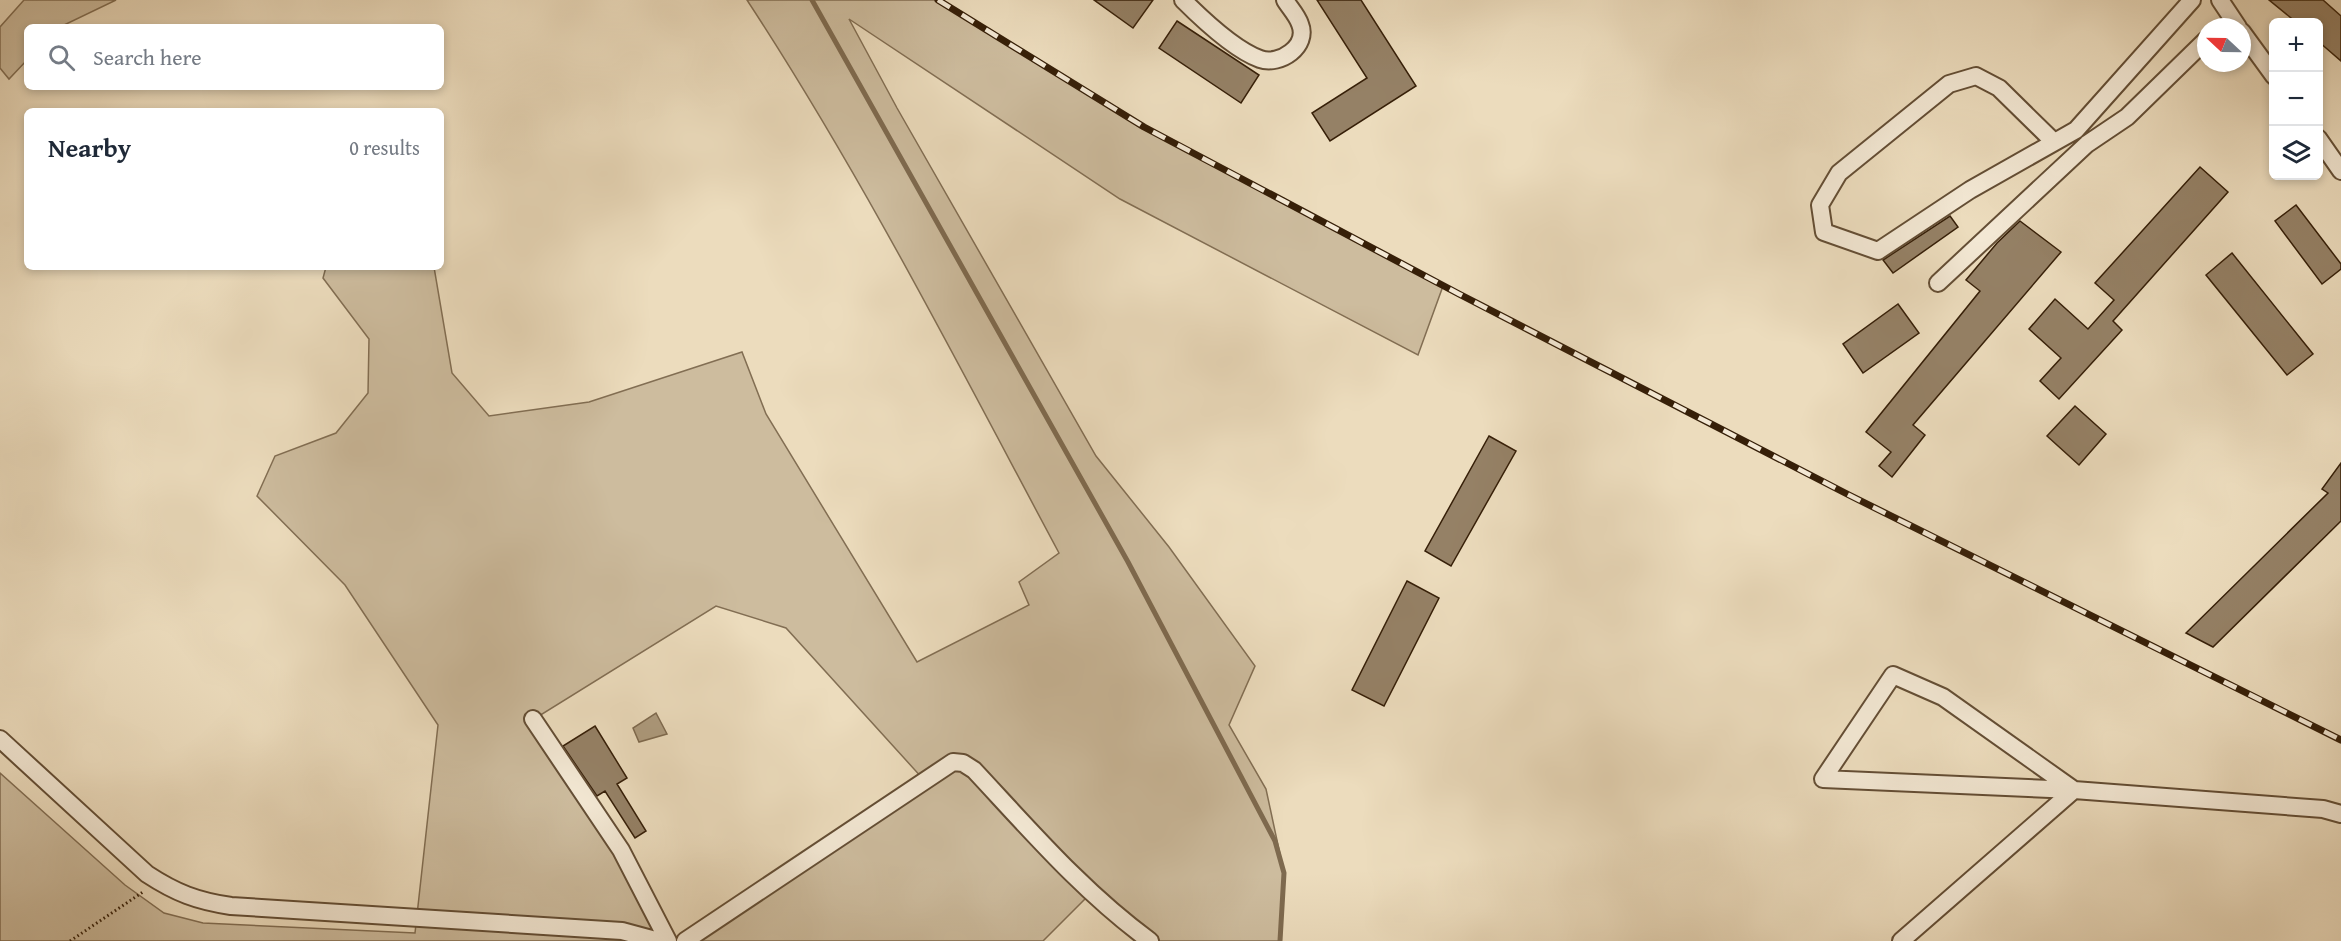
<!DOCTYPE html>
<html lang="en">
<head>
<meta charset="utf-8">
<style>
	:root { --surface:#fff; --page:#f2f2f3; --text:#1f2937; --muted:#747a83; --line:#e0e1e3 }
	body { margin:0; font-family:"Gentium Book Plus",serif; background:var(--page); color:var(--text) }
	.controls { position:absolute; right:18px; top:18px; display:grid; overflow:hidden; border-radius:9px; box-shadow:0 3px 9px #0003 }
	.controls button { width:54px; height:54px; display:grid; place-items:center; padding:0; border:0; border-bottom:2px solid var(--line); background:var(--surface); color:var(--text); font:30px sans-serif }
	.compass { position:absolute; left:2197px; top:18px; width:54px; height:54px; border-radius:50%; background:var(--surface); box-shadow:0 3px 9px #0003; rotate:292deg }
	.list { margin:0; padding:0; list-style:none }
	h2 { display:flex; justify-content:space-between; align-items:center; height:78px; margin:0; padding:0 24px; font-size:26px }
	h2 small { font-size:20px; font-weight:400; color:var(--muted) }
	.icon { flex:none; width:33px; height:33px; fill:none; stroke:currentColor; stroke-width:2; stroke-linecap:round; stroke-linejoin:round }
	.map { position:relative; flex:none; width:2341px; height:941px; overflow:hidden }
	.search { position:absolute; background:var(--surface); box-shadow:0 3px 9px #0003; left:24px; top:24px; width:420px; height:66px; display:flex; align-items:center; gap:15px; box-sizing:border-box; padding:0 21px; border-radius:9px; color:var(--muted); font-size:22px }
	.panel { position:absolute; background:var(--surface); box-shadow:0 3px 9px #0003; left:24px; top:108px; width:420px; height:162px; border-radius:9px }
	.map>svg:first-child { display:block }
</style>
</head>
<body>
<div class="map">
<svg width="2341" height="941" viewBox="0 0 2341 941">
	<rect width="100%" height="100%" fill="#ecdcbd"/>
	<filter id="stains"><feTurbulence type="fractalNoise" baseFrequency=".00333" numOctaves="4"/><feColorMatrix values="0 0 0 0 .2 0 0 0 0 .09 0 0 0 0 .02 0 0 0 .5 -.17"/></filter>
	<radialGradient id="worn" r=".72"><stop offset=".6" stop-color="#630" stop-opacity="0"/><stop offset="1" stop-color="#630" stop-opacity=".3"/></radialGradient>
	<path fill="#cdbc9e" stroke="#826e53" stroke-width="1.5" d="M 24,0 L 116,0 L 60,27 L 27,27 L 27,60 L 9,79 L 0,68 L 0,27 Z
		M 747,0 L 938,0 L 1144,127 L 1443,286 L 1418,355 L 1120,199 L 849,19 L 897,108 L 1096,456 L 1169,547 L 1255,666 L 1229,725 L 1266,789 L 1284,873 L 1280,941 L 1150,941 L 1091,893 L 1043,941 L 685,941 L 924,780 L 786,628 L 716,606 L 534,719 L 668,941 L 0,941 L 0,773 L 125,885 L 164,913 L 203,923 L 415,933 L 438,725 L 345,585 L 257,496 L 275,456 L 336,433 L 368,393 L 369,339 L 323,278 L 326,267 L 434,267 L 452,373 L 489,416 L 589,402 L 742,352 L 766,414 L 917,662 L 1029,605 L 1019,582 L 1059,553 C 959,366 863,177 747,0 Z"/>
	<path fill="#ae9c7f" stroke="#7e6a4f" stroke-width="1.5" d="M 656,713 L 667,734 L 639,742 L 633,728 Z"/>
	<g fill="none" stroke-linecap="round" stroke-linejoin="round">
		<path stroke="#7e6a4f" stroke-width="5" d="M 812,0 L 1128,562 L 1275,841 L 1284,873 L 1280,941"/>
	</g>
	<path fill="#958166" stroke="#361f08" stroke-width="1.5" d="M 1094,0 L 1153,0 L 1133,28 Z
		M 1317,0 L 1361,0 L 1416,86 L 1330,141 L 1312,113 L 1367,78 Z
		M 2269,0 L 2323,0 L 2341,16 L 2341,61 L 2319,42 L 2319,22 L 2296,22 Z
		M 1177,21 L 1259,75 L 1241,103 L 1159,48 Z
		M 2200,167 L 2228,192 L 2113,321 L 2122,330 L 2059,399 L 2040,381 L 2061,358 L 2029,329 L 2055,299 L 2088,329 L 2114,300 L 2095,283 Z
		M 2296,205 L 2341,264 L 2341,269 L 2322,284 L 2275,221 Z
		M 1950,216 L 1958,227 L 1893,273 L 1883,260 Z
		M 2020,221 L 2061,252 L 1913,425 L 1925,435 L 1892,477 L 1879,466 L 1891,452 L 1866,432 L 1980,291 L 1966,280 L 1997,243 Z
		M 2232,253 L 2313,354 L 2287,375 L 2206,275 Z
		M 1898,304 L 1919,333 L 1863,373 L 1843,344 Z
		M 2075,406 L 2106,434 L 2079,465 L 2047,436 Z
		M 1489,436 L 1516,451 L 1451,566 L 1425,551 Z
		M 2341,463 L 2341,521 L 2213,647 L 2186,633 L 2328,493 L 2322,489 Z
		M 1407,581 L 1439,598 L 1384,706 L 1352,690 Z
		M 595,726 L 627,778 L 617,784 L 646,831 L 635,838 L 605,791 L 597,796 L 563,746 Z"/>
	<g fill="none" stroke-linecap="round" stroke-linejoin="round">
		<g stroke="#644e35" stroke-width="20">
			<path id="minor" d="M 1183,0 C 1202,19 1235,50 1260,59 C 1280,66 1309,46 1300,24 C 1297,15 1289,7 1285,0
				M 2220,0 L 2238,27
				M 2242,32 L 2274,76
				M 2318,138 L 2341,171
				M 2054,142 L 1999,88 L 1976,76 L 1949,84 L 1839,173 L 1820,205 L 1824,232 L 1878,251 L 1970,190 L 2076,130 L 2192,0
				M 1938,283 L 2087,144 L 2127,117 L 2206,40
				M 1893,675 L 1943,697 L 2074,790 L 1823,779 Z
				M 533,719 L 621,850 L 668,941
				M 0,739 L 147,874 C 176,893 197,901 231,906 L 622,931 L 659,941
				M 685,941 L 953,762 L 963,763 L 974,770 C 1030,830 1083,892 1150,941
				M 1901,941 L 2074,790 L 2323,809 L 2341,814"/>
		</g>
		<path stroke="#361f08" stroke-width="3" stroke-dasharray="1.5 3" stroke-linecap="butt" d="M 70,941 L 143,892"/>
		<use href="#minor" stroke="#f3e8d4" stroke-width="16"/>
		<g stroke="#361f08" stroke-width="7">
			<path id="rail" d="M 938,0 L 1144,127 L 1459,294 L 1849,495 L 2341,740"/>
		</g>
		<use href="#rail" stroke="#f3e8d4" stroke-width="4.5" stroke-dasharray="14" stroke-linecap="butt"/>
	</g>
	<rect width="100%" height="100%" filter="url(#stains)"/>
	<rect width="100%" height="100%" fill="url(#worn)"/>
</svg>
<div class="controls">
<button>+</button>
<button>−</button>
<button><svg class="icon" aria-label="layers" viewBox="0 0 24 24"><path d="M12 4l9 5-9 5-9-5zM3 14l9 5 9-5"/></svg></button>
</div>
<svg class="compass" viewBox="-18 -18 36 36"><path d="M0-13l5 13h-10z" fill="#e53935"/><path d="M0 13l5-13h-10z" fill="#747a83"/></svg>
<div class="search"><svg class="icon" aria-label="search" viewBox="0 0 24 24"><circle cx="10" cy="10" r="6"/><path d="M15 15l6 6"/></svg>Search here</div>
<section class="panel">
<h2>Nearby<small>0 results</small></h2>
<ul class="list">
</ul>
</section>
</div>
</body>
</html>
